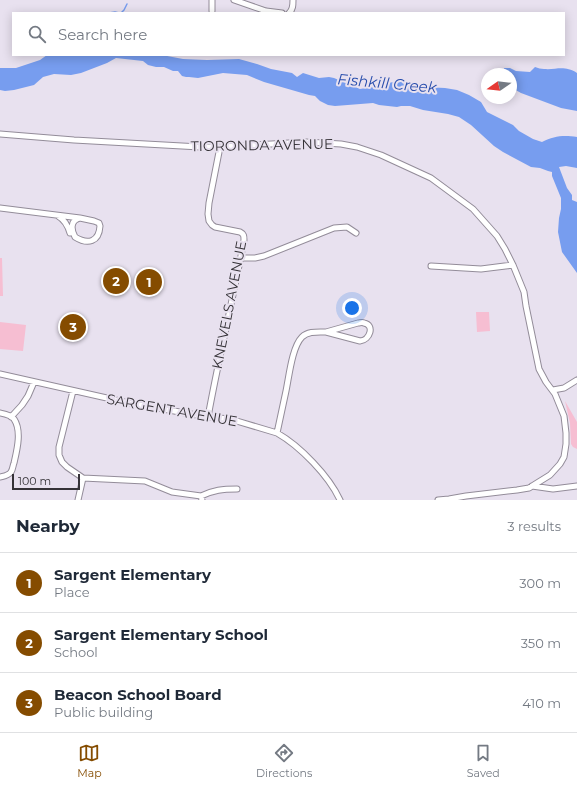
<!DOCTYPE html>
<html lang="en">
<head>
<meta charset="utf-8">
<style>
	:root { --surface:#fff; --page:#f6f6f7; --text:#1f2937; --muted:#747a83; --line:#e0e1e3; --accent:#854c00 }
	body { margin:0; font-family:Montserrat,sans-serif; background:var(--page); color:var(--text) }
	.compass { position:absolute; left:481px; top:68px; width:36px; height:36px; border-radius:50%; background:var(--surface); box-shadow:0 2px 10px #0003; rotate:256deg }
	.scale { position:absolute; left:12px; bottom:10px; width:68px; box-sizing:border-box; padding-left:4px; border:2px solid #353237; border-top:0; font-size:11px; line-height:14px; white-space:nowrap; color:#353237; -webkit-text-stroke:3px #e8e1ef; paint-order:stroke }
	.you { position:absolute; left:352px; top:308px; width:14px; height:14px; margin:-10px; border:3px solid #fff; border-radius:50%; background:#1a73e8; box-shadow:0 0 0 6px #1a73e833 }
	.badge { display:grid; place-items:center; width:26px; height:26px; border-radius:50%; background:var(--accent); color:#fff; font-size:13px; font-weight:700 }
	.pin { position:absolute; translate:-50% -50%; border:2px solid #fff; box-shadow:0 1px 4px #0006 }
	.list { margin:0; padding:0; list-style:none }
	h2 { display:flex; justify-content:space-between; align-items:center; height:52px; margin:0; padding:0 16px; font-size:17px }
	h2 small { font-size:13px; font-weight:400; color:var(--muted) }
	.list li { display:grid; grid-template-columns:26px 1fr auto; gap:12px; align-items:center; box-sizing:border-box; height:60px; padding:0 16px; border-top:1px solid var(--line) }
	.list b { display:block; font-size:15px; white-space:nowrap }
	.list p { margin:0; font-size:13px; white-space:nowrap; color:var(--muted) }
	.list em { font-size:13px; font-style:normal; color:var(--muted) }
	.icon { flex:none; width:22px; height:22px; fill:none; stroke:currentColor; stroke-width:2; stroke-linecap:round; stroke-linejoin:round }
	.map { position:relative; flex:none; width:577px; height:500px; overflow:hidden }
	.search { position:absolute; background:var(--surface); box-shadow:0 2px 10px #0003; left:12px; right:12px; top:12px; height:44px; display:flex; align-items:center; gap:10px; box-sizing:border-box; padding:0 14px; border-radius:0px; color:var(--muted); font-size:15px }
	.sheet { height:232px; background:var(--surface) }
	nav { display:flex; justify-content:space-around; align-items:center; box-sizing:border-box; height:56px; border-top:1px solid var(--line); background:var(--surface); font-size:11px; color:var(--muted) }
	nav a { display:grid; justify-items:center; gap:2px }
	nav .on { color:var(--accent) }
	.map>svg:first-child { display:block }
</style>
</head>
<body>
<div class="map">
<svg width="577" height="500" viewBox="0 0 577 500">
	<rect width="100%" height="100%" fill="#e8e1ef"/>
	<path fill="#f6bed2" d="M 0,258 L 2,258 L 3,296 L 0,296 Z
		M 476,312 L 489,312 L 490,331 L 477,332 Z
		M 0,322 L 26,325 L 23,351 L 0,349 Z
		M 565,401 L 577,422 L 577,449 L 573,447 L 571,444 L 570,423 Z"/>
	<path fill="#779def" d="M 47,55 L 162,55 L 183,59 L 207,60 L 239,59 L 257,64 L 271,69 L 292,73 L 297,77 L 303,73 L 319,78 L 329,77 L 334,78 L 360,89 L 372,87 L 379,87 L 386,83 L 403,81 L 424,87 L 445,88 L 457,90 L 469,95 L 481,102 L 487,112 L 513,125 L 519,131 L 533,139 L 542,142 C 554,136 563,135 577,137 L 577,168 L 566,166 L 559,167 L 567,188 L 572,195 L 572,200 L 577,202 L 577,273 L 562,252 L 558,232 L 559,218 L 561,209 L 561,198 L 552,176 L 552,172 L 548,171 L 540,168 L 531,167 L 503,152 L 494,146 L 471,125 L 459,117 L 448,114 L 423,110 L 410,106 L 401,106 L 397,107 L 379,105 L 373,103 L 335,106 L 328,105 L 320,101 L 315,96 L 309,95 L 264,82 L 247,75 L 223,73 L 198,78 L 189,77 L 186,77 L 182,76 L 178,71 L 173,71 L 164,67 L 156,67 L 148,65 L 143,61 L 116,58 L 107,63 L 81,73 L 71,75 L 54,74 L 43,77 L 34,85 L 14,90 L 5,91 L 0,90 L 0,68 L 16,68 L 40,60 Z
		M 535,67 C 538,68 541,69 544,69 C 557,70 564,65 577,73 L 577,111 L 561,108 L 521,93 L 512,88 L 511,86 L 511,74 L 504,74 L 504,68 L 510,68 L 516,71 L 530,72 Z"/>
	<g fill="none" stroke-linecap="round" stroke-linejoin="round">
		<path stroke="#779def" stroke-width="1.5" d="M 109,13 L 115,12 L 119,13
			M 121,13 L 124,10 L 127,4"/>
		<g stroke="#938c99" stroke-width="7">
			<path id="street" d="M 234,0 L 266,11 L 282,13
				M 212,11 L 212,0
				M 289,13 C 293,10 293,5 293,0
				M 0,134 L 74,140 L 200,147 L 220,147 L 306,142 L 341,144 L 357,147 L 381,155 L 431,178 L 473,209 L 497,236 L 505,249 L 513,265 L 524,292 L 526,306 L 539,369 L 546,382 L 555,394 L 564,416 L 566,433 L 566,444 L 564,457 L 560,464 L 550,475 L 529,488 L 517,490 L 466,496 L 449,499 L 438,500
				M 0,208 L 80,218 L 94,221 L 99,223 L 100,226 C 99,242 88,245 75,237 C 71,230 70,220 80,218
				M 58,216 C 65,220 68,226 70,233
				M 241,258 L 255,258 L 264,256 L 334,228 L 347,227 L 356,233
				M 431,266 L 481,269 L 513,265
				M 358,323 C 360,323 362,322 364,323 C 375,325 370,340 360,341 L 326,332 Z
				M 0,374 L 129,403 L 208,417 L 230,419 L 277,433 C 300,446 329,476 340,500
				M 553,390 L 564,388 L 577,380
				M 73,391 L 59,447 L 59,455 L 62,462 L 67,467 L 83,478 L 145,481 L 172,492 L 201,496 L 202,500
				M 0,413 C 5,414 11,415 14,419 C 22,431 17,450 14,463 C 13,465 13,469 11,472 C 8,476 4,476 0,477
				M 11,417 L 22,405 L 28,396 L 34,382
				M 208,417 C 219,357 233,299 244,240 C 244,236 244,234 240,232 L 215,227 L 212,225 L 209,221 L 208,214 L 209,203 L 220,147
				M 277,433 C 280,419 283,405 286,391 C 289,377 292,347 302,337 C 308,331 317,332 326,332
				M 532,486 L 553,489 L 577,486
				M 201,496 C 214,490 222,489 237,489
				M 78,500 L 83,478"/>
		</g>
		<use href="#street" stroke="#fff" stroke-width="5"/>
	</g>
	<g text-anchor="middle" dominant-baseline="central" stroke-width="4" stroke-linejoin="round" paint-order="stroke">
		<g font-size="14" fill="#353237" stroke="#e8e1ef">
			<text transform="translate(262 145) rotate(-1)">TIORONDA AVENUE</text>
			<text transform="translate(229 305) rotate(-79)">KNEVELS AVENUE</text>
			<text transform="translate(172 410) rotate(10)">SARGENT AVENUE</text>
		</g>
		<g font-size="15" font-style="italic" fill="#284dac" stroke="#e8e1ef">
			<text transform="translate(387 83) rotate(5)">Fishkill Creek</text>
		</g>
	</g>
</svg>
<svg class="compass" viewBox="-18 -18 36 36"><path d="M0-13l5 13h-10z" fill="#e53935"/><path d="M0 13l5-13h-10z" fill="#747a83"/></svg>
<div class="scale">100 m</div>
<div class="you"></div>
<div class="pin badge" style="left:149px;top:282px">1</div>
<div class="pin badge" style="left:116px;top:281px">2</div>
<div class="pin badge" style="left:73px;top:327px">3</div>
<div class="search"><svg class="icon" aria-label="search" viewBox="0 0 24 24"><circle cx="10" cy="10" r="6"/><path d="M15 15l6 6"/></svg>Search here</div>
</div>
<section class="sheet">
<h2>Nearby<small>3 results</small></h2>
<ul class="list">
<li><span class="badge">1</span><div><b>Sargent Elementary</b><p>Place</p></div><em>300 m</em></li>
<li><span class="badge">2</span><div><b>Sargent Elementary School</b><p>School</p></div><em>350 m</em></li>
<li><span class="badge">3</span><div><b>Beacon School Board</b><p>Public building</p></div><em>410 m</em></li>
</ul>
</section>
<nav>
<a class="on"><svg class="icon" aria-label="map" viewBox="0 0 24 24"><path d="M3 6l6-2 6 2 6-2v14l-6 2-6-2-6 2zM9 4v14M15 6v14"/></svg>Map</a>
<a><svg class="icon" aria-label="directions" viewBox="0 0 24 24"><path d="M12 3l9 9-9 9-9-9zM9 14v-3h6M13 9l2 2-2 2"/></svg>Directions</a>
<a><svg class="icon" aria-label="saved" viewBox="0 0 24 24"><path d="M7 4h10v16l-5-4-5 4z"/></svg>Saved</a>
</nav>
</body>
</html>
